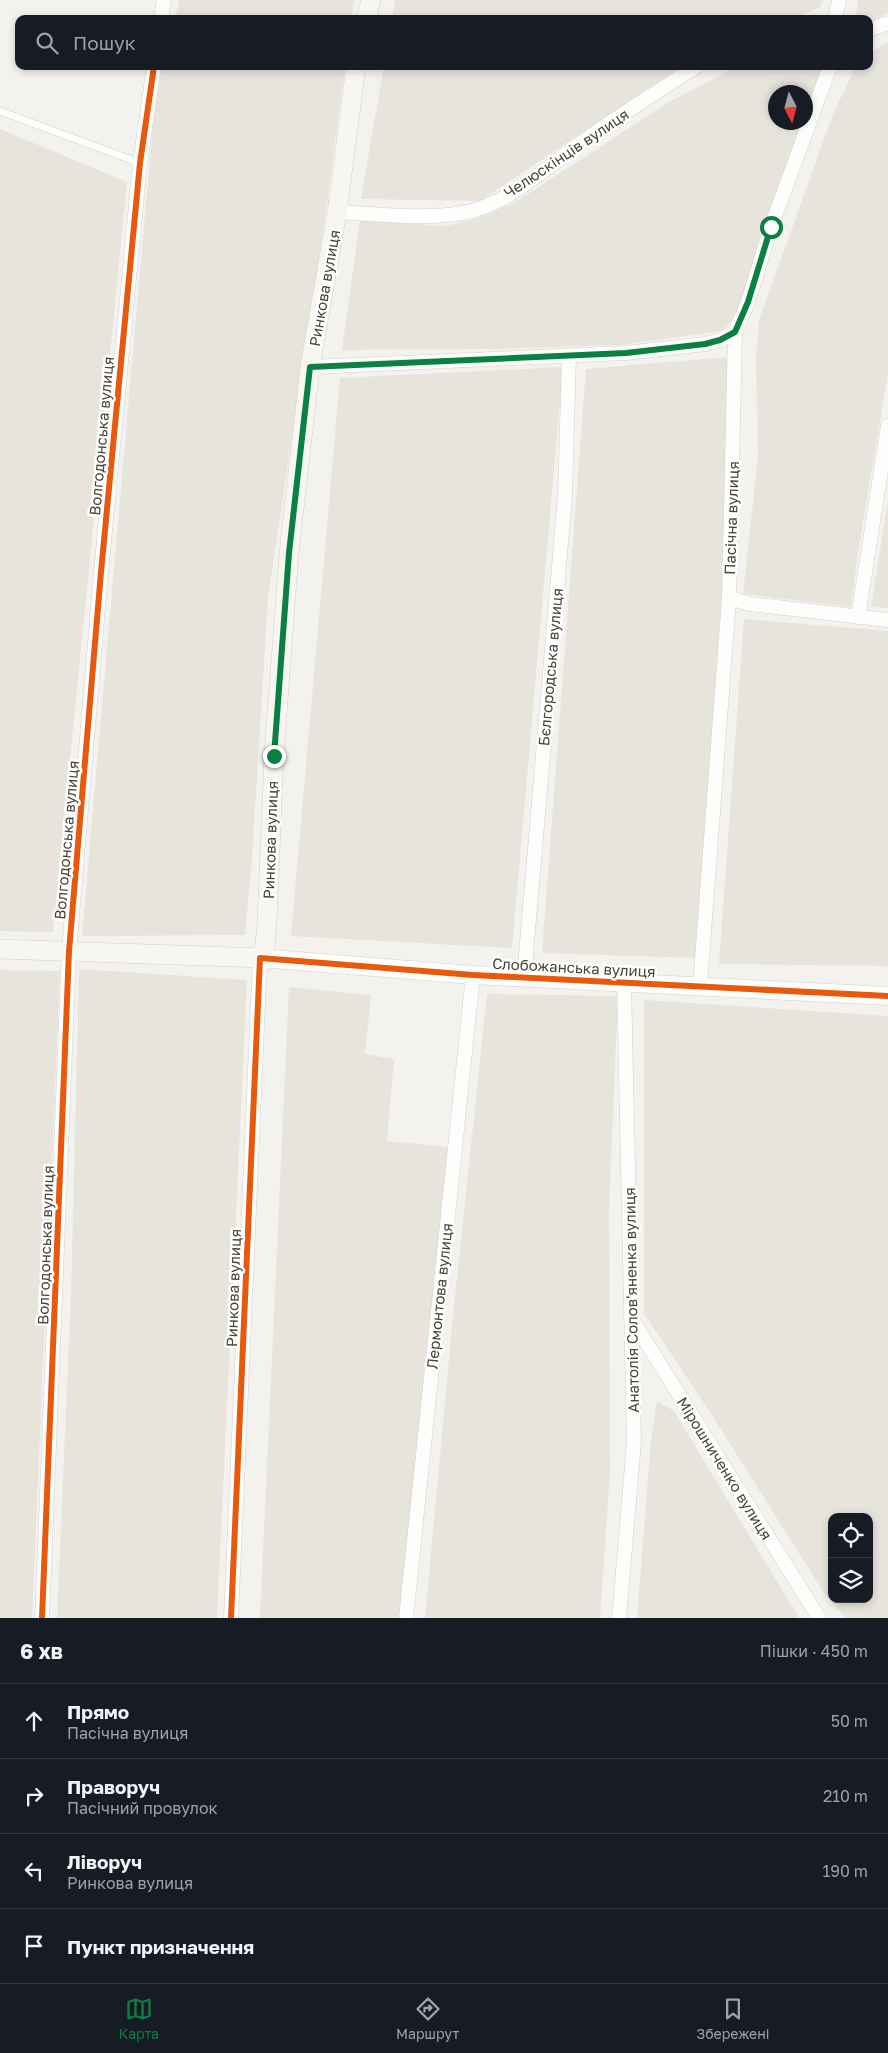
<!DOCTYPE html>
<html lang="uk">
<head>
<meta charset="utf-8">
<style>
	:root { --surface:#171b24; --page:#242831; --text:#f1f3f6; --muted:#9ea1a6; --line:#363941; --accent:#0b8043 }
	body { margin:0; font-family:"Golos Text",sans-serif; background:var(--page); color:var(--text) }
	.controls { position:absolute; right:15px; bottom:15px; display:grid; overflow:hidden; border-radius:10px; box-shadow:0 2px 8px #0003 }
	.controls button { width:45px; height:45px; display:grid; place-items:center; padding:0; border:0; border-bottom:1px solid var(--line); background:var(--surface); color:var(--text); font:25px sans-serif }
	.compass { position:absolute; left:768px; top:85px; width:45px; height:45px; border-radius:50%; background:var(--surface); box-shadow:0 2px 8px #0003; rotate:174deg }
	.stop { position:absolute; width:15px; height:15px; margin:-11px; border:4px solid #0b8043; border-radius:50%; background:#fff }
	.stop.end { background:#0b8043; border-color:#fff; box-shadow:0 1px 5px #0008 }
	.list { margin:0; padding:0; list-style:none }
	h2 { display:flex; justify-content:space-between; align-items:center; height:65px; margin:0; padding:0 20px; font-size:21px }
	h2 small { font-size:16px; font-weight:400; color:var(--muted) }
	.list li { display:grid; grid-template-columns:32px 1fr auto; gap:15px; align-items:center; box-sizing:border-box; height:75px; padding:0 20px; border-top:1px solid var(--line) }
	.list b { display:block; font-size:19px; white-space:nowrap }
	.list p { margin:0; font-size:16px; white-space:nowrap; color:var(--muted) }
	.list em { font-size:16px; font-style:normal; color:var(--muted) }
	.icon { flex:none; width:28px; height:28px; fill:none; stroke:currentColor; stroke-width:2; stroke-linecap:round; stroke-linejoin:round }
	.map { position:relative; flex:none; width:888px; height:1618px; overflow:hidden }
	.search { position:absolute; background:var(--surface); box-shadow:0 2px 8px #0003; left:15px; right:15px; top:15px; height:55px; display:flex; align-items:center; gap:12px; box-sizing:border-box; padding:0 18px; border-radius:10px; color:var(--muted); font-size:19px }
	.sheet { height:365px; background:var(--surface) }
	nav { display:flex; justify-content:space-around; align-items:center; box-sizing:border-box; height:70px; border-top:1px solid var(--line); background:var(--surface); font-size:14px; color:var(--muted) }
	nav a { display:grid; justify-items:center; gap:2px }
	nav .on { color:var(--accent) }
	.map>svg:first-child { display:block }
</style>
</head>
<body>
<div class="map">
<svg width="888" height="1618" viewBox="0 0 888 1618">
	<rect width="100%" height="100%" fill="#f3f2ee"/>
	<path fill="#e7e4dc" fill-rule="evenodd" d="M 179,0 L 354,0 L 351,19 L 175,19 Z
		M 395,0 L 823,0 L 821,7 L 792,19 L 392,19 Z
		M 858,0 L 888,0 L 888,13 L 870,22 L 869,19 L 856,17 Z
		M 888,41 L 888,374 L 858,552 L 851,607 L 743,594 L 758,456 L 756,360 L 759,320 L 833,114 L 856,66 L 869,66 L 869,54 Z
		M 163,66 L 345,66 L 324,224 L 268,597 L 252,858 L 245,935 L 82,936 L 155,99 Z
		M 384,66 L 682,66 L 480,201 L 361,199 Z
		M 739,66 L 823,66 L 821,78 L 806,118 L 806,92 L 776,92 L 776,122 L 804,123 L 736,318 L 721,331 L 620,345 L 495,349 L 342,350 L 360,220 L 445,226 L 472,220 L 514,203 L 669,102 Z
		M 0,129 L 127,182 L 53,932 L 0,931 Z
		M 729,357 L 726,542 L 697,958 L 542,953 L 586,369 Z
		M 563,367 L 512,948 L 291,936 L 340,378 Z
		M 888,500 L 888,608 L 871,607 Z
		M 744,619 L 888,631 L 888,966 L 719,964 Z
		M 79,969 L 247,980 L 217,1618 L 57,1618 L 71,1295 Z
		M 0,970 L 60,971 L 32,1618 L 0,1618 Z
		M 289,987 L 371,995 L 365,1054 L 394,1059 L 387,1141 L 448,1147 L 400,1618 L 260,1618 Z
		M 487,994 L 618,996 L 609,1208 L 610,1471 L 600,1618 L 425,1618 L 453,1316 Z
		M 644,1000 L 888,1016 L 888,1618 L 846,1618 L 824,1593 L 710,1412 L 644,1314 ZM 832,1517 L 869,1517 L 869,1599 L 832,1599 Z
		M 657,1401 L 674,1411 L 799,1618 L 637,1618 L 651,1440 Z"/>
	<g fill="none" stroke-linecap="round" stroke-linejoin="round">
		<g stroke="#d1d0cb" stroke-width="8">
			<path id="service" d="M 0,111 L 140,163"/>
		</g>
		<g stroke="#d1d0cb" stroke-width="15">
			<path id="minor" d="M 161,19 L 164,0
				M 835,19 L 839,0
				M 869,30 L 888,23
				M 337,212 C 378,214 421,220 462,213 C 506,206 547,167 582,142 C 619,115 659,91 697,66
				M 310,367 L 626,353 L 705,344 L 720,340 L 735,332
				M 729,598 L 750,604 L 888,620
				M 858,617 L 888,426
				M 524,978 L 565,496 L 569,356
				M 700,986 L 729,598 L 735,332 L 748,302 L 771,227 L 830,66
				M 631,1318 L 819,1618
				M 42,1618 L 69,951 L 101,572 L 140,163 L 154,66
				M 231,1618 L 260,958
				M 406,1618 L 473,975
				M 619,1618 L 634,1442 L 624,982"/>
		</g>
		<g stroke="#d1d0cb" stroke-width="19">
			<path id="tertiary" d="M 260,958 L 473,975 L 888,996"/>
		</g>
		<g stroke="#d2cfc5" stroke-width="20">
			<path id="secondary" d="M 366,19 L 371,0
				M 0,949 L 260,958 L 265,945 L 267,923 L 274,755 L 289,553 L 310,367 L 337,212 L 356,66"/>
		</g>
		<use href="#service" stroke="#fdfdfc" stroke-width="7"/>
		<use href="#minor" stroke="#fdfdfc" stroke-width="14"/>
		<use href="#tertiary" stroke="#fdfdfc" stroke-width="18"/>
		<use href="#secondary" stroke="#f7f6f1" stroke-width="19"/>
		<g stroke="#fff" stroke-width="9">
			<path id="cycleway" d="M 42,1618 L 69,951 L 101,572 L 140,163 L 154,66
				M 231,1618 L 260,958 L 473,975 L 888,996"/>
		</g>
		<use href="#cycleway" stroke="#e8590c" stroke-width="6"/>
	</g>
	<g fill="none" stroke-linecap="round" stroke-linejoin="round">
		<path stroke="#0b8043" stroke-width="6" d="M 274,756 L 289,553 L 310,367 L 626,353 L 705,344 L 720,340 L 735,332 L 748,302 L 771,227"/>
	</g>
	<g text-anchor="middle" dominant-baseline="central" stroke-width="5" stroke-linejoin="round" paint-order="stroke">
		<g font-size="15" fill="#4a4439" stroke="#fff">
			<text transform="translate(566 153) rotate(-34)">Челюскінців вулиця</text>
			<text transform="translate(324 288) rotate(-80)">Ринкова вулиця</text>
			<text transform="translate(101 436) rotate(-85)">Волгодонська вулиця</text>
			<text transform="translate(731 518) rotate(-88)">Пасічна вулиця</text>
			<text transform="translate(550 667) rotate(-85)">Бєлгородська вулиця</text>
			<text transform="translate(66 840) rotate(-85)">Волгодонська вулиця</text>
			<text transform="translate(270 840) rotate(-88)">Ринкова вулиця</text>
			<text transform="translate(574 967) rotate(3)">Слобожанська вулиця</text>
			<text transform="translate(45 1245) rotate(-88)">Волгодонська вулиця</text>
			<text transform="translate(233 1288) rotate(-88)">Ринкова вулиця</text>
			<text transform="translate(439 1296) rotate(-84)">Лермонтова вулиця</text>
			<text transform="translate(631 1300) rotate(-91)">Анатолія Солов'яненка вулиця</text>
			<text transform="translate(725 1468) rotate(58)">Мірошниченко вулиця</text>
		</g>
	</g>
</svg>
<div class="controls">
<button><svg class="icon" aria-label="locate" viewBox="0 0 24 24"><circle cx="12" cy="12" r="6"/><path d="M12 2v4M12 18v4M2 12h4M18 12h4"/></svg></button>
<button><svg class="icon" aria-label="layers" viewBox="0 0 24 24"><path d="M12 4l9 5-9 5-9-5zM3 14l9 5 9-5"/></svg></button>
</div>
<svg class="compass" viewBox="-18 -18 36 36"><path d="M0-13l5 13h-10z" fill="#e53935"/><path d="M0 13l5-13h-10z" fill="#9ea1a6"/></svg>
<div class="stop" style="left:771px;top:227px"></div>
<div class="stop end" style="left:274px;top:756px"></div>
<div class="search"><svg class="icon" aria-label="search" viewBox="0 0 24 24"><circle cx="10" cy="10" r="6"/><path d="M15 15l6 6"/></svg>Пошук</div>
</div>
<section class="sheet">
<h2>6 хв<small>Пішки · 450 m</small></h2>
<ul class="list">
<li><svg class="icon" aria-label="ahead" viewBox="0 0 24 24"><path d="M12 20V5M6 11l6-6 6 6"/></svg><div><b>Прямо</b><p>Пасічна вулиця</p></div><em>50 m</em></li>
<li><svg class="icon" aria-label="right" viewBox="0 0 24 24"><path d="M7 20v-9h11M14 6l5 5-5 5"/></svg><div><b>Праворуч</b><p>Пасічний провулок</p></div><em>210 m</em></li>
<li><svg class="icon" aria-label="left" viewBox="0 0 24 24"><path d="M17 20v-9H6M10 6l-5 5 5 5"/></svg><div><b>Ліворуч</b><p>Ринкова вулиця</p></div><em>190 m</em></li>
<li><svg class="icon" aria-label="arrive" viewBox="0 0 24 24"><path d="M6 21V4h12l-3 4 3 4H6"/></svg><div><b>Пункт призначення</b></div></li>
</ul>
</section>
<nav>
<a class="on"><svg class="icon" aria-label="map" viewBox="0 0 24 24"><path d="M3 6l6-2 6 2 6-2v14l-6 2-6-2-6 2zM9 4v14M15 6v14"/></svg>Карта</a>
<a><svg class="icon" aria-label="directions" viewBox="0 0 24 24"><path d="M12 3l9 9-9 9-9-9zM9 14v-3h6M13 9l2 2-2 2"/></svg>Маршрут</a>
<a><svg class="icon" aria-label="saved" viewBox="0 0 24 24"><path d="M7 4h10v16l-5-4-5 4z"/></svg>Збережені</a>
</nav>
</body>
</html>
